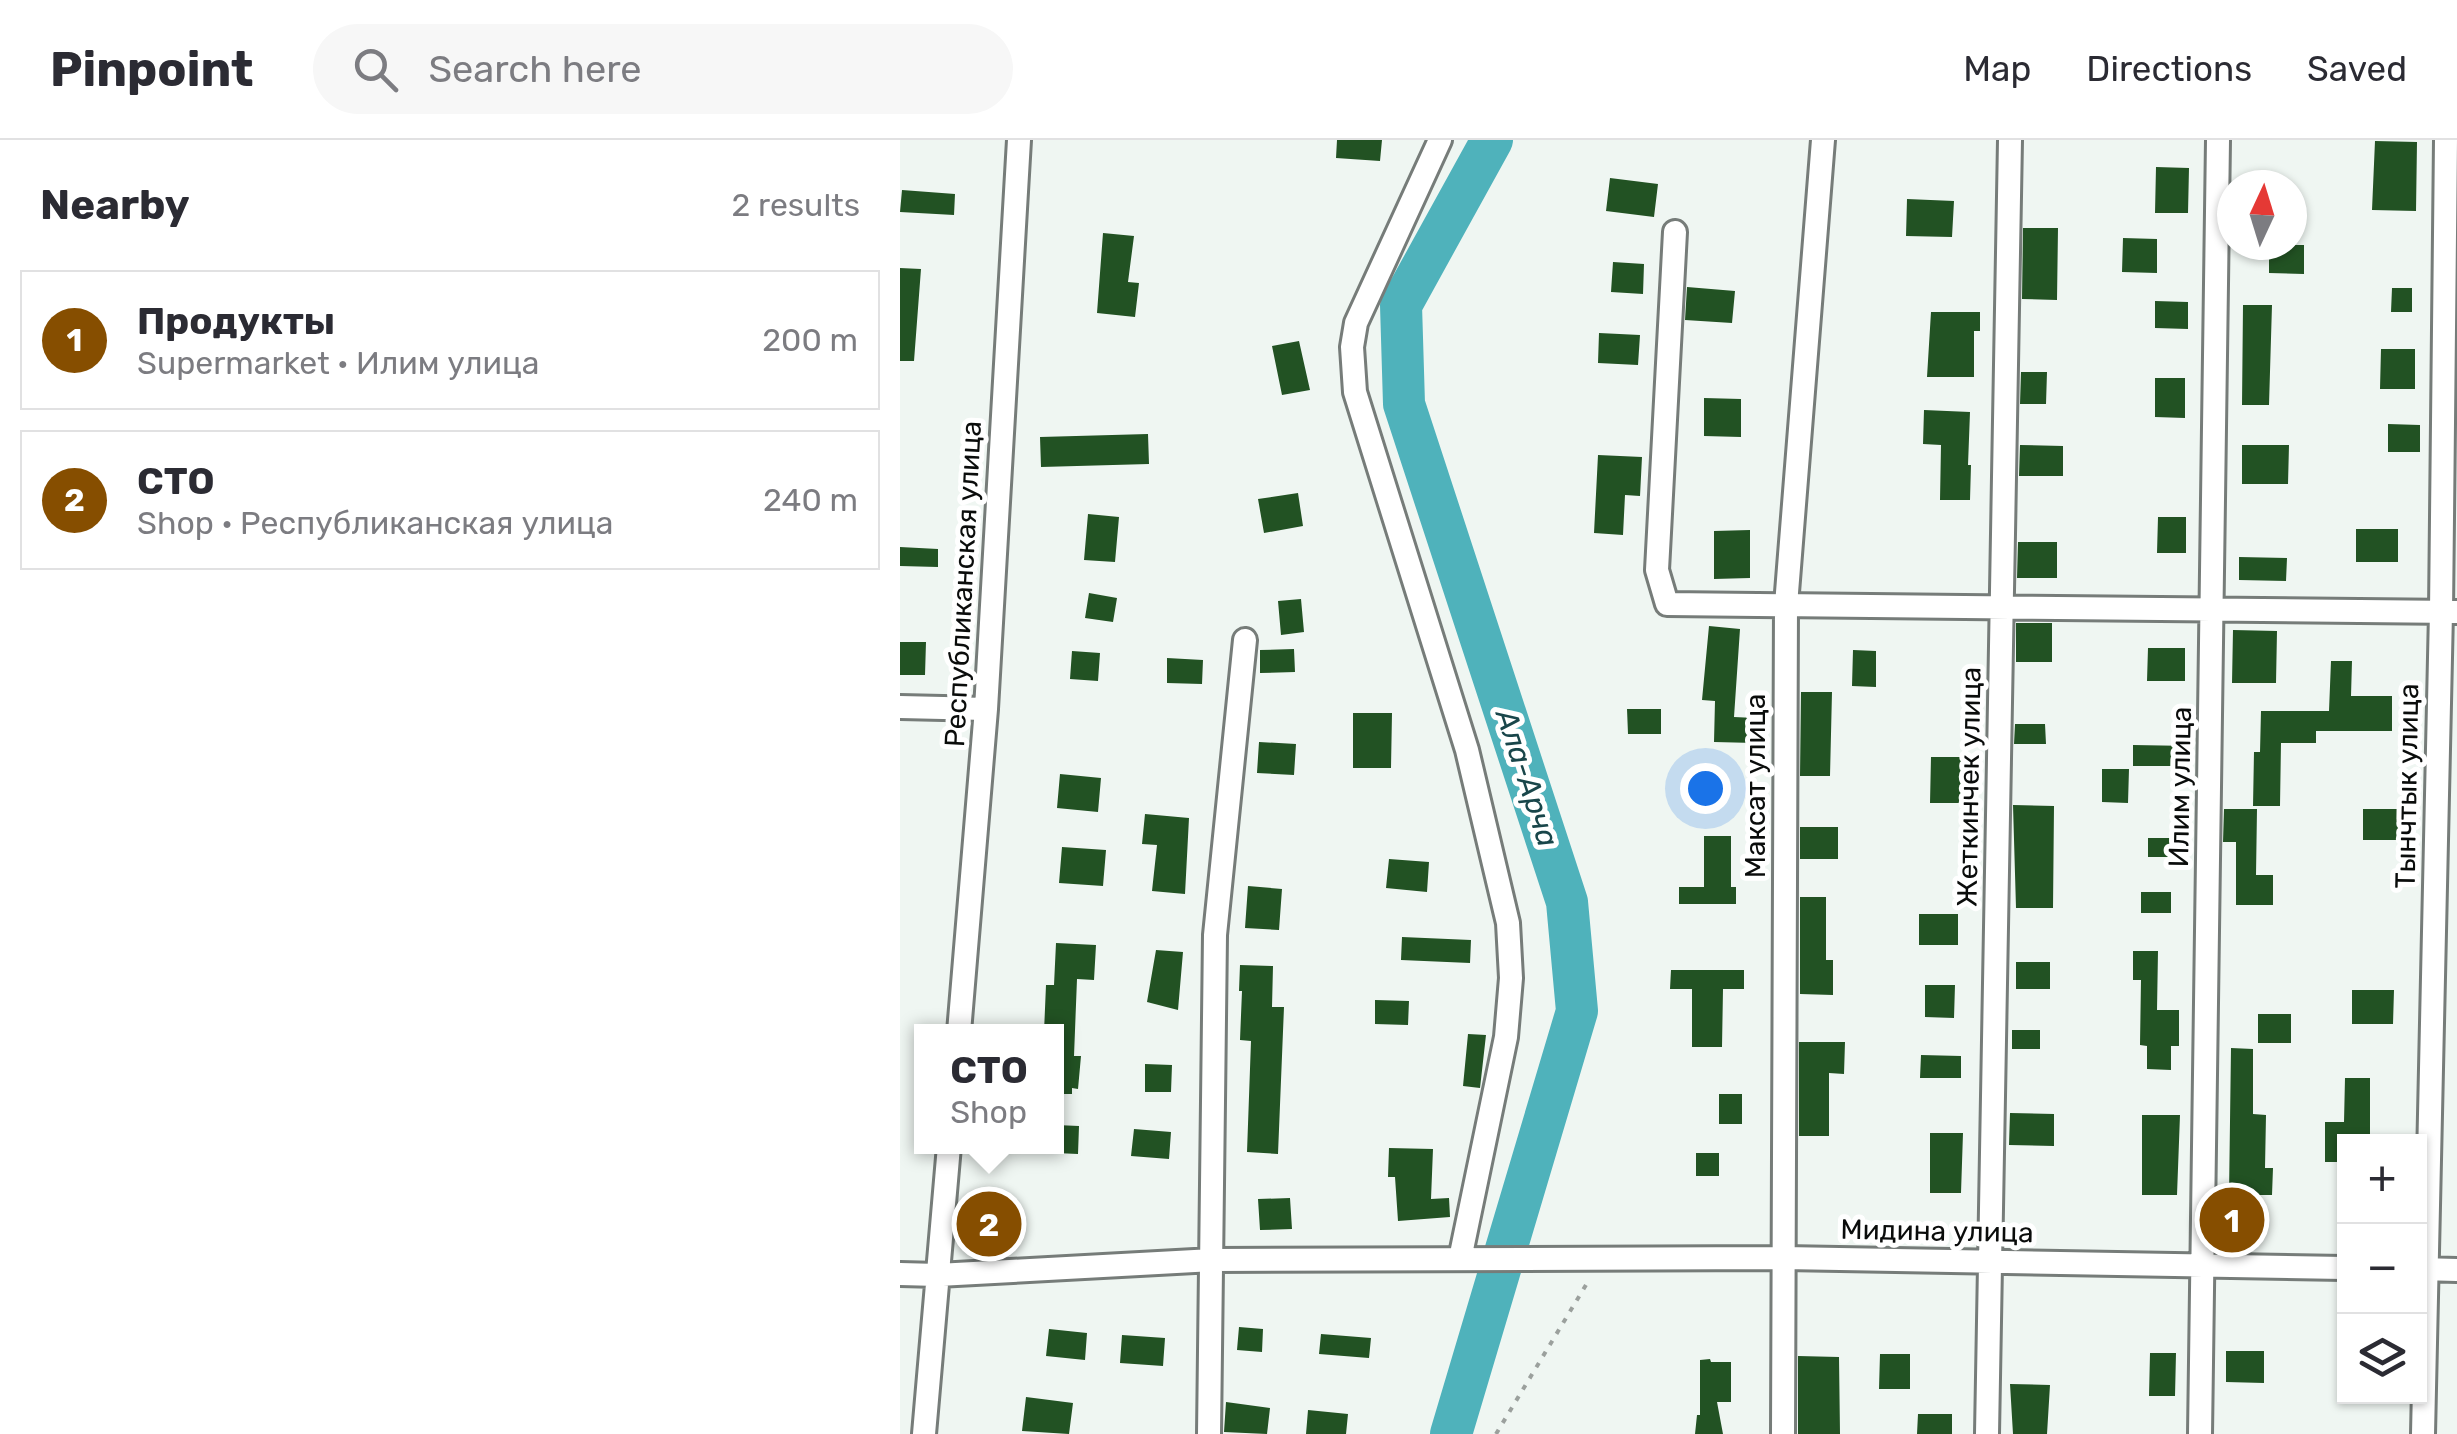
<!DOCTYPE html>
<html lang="en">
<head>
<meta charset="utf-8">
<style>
	:root { --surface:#fff; --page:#f7f7f7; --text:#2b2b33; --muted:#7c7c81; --line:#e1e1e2; --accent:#864e00 }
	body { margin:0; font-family:Rubik,sans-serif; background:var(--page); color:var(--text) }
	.controls { position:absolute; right:30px; bottom:30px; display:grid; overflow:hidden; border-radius:0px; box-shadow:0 2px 8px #0004 }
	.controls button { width:90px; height:90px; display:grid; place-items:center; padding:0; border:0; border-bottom:2px solid var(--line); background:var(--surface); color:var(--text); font:50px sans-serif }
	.compass { position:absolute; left:1317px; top:30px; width:90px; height:90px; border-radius:50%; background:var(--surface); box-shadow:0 2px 8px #0004; rotate:4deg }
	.you { position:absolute; left:805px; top:648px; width:35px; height:35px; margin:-25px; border:8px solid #fff; border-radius:50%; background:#1a73e8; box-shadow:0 0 0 15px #1a73e833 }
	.badge { display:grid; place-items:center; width:65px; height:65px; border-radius:50%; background:var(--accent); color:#fff; font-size:32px; font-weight:700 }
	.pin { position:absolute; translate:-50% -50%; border:5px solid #fff; box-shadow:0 2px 10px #0006 }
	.popup { position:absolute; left:14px; top:884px; width:150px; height:130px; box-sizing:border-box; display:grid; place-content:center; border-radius:0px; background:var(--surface); filter:drop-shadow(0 2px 8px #0005); font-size:32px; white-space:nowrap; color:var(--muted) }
	.popup b { font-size:38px; color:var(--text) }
	.popup::after { content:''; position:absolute; left:50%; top:100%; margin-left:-20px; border:20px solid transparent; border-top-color:var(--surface) }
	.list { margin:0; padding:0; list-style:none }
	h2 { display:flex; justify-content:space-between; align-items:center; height:130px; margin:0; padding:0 40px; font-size:42px }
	h2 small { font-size:32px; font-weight:400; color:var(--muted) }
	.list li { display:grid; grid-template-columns:65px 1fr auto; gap:30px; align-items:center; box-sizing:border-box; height:140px; margin:0 20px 20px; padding:0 20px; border:2px solid var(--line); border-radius:0px }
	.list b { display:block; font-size:38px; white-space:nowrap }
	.list p { margin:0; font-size:32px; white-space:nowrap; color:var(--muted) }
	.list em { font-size:32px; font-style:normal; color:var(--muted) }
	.icon { flex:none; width:55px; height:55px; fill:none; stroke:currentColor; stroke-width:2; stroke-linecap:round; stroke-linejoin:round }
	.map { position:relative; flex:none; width:1557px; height:1294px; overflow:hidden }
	header { display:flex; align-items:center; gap:60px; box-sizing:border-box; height:140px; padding:0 50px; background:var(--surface); border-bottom:2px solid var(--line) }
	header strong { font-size:48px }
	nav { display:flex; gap:55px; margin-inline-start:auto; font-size:35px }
	.search { width:700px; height:90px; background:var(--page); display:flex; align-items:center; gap:25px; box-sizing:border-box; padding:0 35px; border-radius:55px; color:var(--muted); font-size:38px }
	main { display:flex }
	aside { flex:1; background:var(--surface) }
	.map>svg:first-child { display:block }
</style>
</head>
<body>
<header>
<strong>Pinpoint</strong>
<div class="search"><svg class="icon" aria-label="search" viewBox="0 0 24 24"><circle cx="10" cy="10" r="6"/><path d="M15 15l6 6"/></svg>Search here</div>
<nav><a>Map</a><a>Directions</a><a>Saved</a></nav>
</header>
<main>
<aside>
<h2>Nearby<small>2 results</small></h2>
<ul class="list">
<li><span class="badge">1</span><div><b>Продукты</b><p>Supermarket · Илим улица</p></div><em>200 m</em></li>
<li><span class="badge">2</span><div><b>СТО</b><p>Shop · Республиканская улица</p></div><em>240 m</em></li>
</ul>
</aside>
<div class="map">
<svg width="1557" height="1294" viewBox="0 0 1557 1294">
	<rect width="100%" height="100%" fill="#eff6f2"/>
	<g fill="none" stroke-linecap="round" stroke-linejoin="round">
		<path stroke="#4fb2bb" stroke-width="42" d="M 551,1294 L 677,871 L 667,762 L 504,264 L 501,165 L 592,0"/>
	</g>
	<path fill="#225223" d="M 437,0 L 482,0 L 480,21 L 436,18 Z
		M 1475,1 L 1517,2 L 1516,71 L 1472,70 Z
		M 1256,27 L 1289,28 L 1288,73 L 1255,73 Z
		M 710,38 L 758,44 L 754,77 L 706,71 Z
		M 2,50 L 55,54 L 54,75 L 0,72 Z
		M 1007,59 L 1054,61 L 1052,97 L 1006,96 Z
		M 1123,88 L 1158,88 L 1157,160 L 1122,159 Z
		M 203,93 L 234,96 L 228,142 L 239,143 L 235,177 L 197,173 Z
		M 1223,98 L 1257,99 L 1257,133 L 1222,132 Z
		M 1369,105 L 1404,105 L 1404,134 L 1369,133 Z
		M 713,122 L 744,124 L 743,154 L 711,152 Z
		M 0,128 L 21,129 L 14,221 L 0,221 Z
		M 787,147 L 835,151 L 832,183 L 785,180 Z
		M 1492,148 L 1512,148 L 1512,172 L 1491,172 Z
		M 1255,161 L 1288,162 L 1288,189 L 1255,188 Z
		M 1343,165 L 1372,165 L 1369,265 L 1342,265 Z
		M 1031,172 L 1080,172 L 1080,191 L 1074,191 L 1074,237 L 1027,237 Z
		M 699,193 L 740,195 L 738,225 L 698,223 Z
		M 399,201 L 410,250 L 382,255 L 372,206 Z
		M 1481,209 L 1515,209 L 1515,249 L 1480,249 Z
		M 1121,232 L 1147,232 L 1146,264 L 1120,264 Z
		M 1255,238 L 1285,238 L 1285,278 L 1255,277 Z
		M 804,258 L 841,259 L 841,297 L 804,296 Z
		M 1024,270 L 1070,272 L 1068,325 L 1071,325 L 1070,360 L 1040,360 L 1041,305 L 1023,304 Z
		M 1488,284 L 1520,285 L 1520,312 L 1488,312 Z
		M 248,294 L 249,324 L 141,327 L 140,297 Z
		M 1120,305 L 1163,306 L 1163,336 L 1119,336 Z
		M 1342,305 L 1389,305 L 1388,344 L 1342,344 Z
		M 698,315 L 742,317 L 740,356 L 725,355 L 723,395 L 694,393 Z
		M 398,353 L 403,386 L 364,393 L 358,359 Z
		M 188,374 L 219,377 L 215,422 L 184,420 Z
		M 1258,377 L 1286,377 L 1286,413 L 1257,413 Z
		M 1456,389 L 1498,389 L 1498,422 L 1456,422 Z
		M 850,390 L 850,438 L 814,439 L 814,391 Z
		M 1118,402 L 1157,402 L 1157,438 L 1117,438 Z
		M 0,407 L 38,409 L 38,427 L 0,426 Z
		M 1339,417 L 1387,418 L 1386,441 L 1339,440 Z
		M 189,453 L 217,458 L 213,482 L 185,478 Z
		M 401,459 L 404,492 L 381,495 L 378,461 Z
		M 1116,483 L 1152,483 L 1152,522 L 1116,522 Z
		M 809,486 L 840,489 L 834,577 L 855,578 L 855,603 L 814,602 L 815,561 L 802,560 Z
		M 1333,490 L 1377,491 L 1376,543 L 1332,543 Z
		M 0,502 L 26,502 L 25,535 L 0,535 Z
		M 1248,508 L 1285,508 L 1285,541 L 1247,541 Z
		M 394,509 L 395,532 L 360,533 L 360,510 Z
		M 953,510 L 976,511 L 976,547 L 952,546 Z
		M 172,511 L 200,513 L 198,541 L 170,539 Z
		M 267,518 L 303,520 L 302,544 L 267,543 Z
		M 1431,521 L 1452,521 L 1451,556 L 1492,556 L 1492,591 L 1416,591 L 1416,603 L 1381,603 L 1380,666 L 1353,666 L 1354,612 L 1360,612 L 1361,571 L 1429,571 Z
		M 901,552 L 932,552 L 930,636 L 900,636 Z
		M 727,569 L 761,569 L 761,594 L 728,594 Z
		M 453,573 L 492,573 L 491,628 L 453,628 Z
		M 1115,584 L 1145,584 L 1146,604 L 1114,604 Z
		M 359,602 L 396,604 L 394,635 L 357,633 Z
		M 1233,605 L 1291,606 L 1290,626 L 1233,626 Z
		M 1031,617 L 1063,617 L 1062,663 L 1030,663 Z
		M 1202,629 L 1229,629 L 1228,663 L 1202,662 Z
		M 160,634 L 201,638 L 198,672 L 157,668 Z
		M 1113,665 L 1154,666 L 1153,768 L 1116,768 Z
		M 1324,669 L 1357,669 L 1356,735 L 1373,735 L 1373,765 L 1336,765 L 1336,702 L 1323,702 Z
		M 1463,669 L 1505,669 L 1504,700 L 1463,700 Z
		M 245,674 L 289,678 L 285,754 L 252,751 L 257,705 L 242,704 Z
		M 900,687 L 938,687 L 938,719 L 900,719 Z
		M 804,696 L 831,696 L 831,747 L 836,747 L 836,764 L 779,764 L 779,747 L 804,747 Z
		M 1248,698 L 1274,698 L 1273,717 L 1248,717 Z
		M 162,707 L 206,710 L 203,746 L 159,743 Z
		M 489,719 L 529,722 L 527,752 L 486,748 Z
		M 348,746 L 382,749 L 379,790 L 345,788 Z
		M 1241,752 L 1271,752 L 1271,773 L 1241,773 Z
		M 900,757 L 926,757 L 926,820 L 933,820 L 933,855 L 900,854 Z
		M 1019,774 L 1058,774 L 1058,805 L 1019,805 Z
		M 502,797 L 571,800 L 570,823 L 501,820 Z
		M 156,803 L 196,805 L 194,840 L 177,839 L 174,916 L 181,916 L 178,949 L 172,948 L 172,954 L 156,954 L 156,892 L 144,892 L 146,845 L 154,845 Z
		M 256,810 L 283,812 L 278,870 L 247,862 Z
		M 1233,811 L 1258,811 L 1257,870 L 1279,870 L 1279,906 L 1271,906 L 1271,930 L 1247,929 L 1247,906 L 1240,905 L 1241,840 L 1233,840 Z
		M 1116,822 L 1150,822 L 1150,849 L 1116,849 Z
		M 340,825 L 373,826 L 372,867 L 384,867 L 378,1014 L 347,1012 L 351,901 L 340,900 L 342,851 L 339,851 Z
		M 771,830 L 844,830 L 844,849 L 823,849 L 822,907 L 792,907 L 792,849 L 770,849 Z
		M 1025,845 L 1055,845 L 1054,878 L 1025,877 Z
		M 1452,850 L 1494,850 L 1493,884 L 1452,884 Z
		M 475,860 L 509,861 L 508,885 L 475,884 Z
		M 1358,874 L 1391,874 L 1391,903 L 1358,903 Z
		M 1112,890 L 1140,890 L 1140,909 L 1112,909 Z
		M 568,894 L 586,895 L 580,948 L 563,946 Z
		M 899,902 L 945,902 L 944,934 L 929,933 L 929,996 L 899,996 Z
		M 1331,908 L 1353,909 L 1353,974 L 1366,975 L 1365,1028 L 1373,1028 L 1372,1055 L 1329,1055 Z
		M 1021,915 L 1061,916 L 1061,938 L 1020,938 Z
		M 245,924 L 272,925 L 271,952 L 245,952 Z
		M 1445,938 L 1470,938 L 1470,1002 L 1444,1002 L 1444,1022 L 1425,1022 L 1425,982 L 1444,982 Z
		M 819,954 L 842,954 L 842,984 L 819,984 Z
		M 1110,973 L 1154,974 L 1154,1006 L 1109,1005 Z
		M 1242,975 L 1280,975 L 1277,1055 L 1242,1055 Z
		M 156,985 L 179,986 L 178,1014 L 156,1013 Z
		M 234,989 L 271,992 L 269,1019 L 231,1016 Z
		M 1030,993 L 1063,993 L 1061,1053 L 1030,1053 Z
		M 489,1008 L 533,1009 L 531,1059 L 549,1058 L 550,1077 L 498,1081 L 495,1037 L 488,1037 Z
		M 796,1013 L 819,1013 L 819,1036 L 796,1036 Z
		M 390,1058 L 392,1089 L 360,1090 L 358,1059 Z
		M 339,1187 L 363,1189 L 362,1212 L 337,1210 Z
		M 149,1189 L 187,1193 L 185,1220 L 146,1216 Z
		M 421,1194 L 471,1198 L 469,1218 L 419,1214 Z
		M 222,1195 L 265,1198 L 263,1226 L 220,1223 Z
		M 1326,1211 L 1364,1211 L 1364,1243 L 1326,1242 Z
		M 1250,1213 L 1276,1213 L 1275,1256 L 1249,1256 Z
		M 980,1214 L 1010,1214 L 1010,1249 L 979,1249 Z
		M 898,1216 L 939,1217 L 940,1294 L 898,1294 Z
		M 810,1219 L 811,1222 L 831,1222 L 831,1262 L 817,1262 L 823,1294 L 795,1294 L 797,1275 L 800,1275 L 800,1220 Z
		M 1110,1244 L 1150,1245 L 1147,1294 L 1113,1294 Z
		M 126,1257 L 173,1263 L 169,1294 L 122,1291 Z
		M 326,1262 L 370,1268 L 367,1294 L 324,1292 Z
		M 408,1270 L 448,1274 L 446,1294 L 406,1294 Z
		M 1018,1274 L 1052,1274 L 1052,1294 L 1017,1294 Z"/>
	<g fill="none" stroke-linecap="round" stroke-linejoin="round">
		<g stroke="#767c79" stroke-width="28">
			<path id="minor" d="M 540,0 L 456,183 L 452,207 L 455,252 L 567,610 L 608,783 L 611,838 L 606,897 L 560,1119
				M 775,92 L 757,430 L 767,464 L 1557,472
				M 0,567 L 86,569
				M 59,892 L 86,569 L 119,0
				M 1520,1129 L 1557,1130
				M 0,1134 L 38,1135 L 313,1120 L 884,1118 L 1444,1128
				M 24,1294 L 49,1006
				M 309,1294 L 315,795 L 345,500
				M 883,1294 L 886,465 L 923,0
				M 1087,1294 L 1110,0
				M 1300,1294 L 1318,0
				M 1523,1294 L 1541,472 L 1546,0"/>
		</g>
		<path stroke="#9ba09d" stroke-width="4" stroke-dasharray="5 8" stroke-linecap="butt" d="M 596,1294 L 689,1140"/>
		<use href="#minor" stroke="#fff" stroke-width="22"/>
	</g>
	<g text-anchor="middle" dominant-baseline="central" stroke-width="10" stroke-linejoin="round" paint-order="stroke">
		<g font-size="28" fill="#0a0c0b" stroke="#fff">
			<text transform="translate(63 444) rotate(-87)">Республиканская улица</text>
			<text transform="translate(855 646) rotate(-90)">Максат улица</text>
			<text transform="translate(1507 646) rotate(-89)">Тынчтык улица</text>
			<text transform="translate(1069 647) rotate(-89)">Жеткинчек улица</text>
			<text transform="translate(1280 647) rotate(-89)">Илим улица</text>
			<text transform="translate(1037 1091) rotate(1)">Мидина улица</text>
		</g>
		<g font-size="30" font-style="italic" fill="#19464a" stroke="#fff">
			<text transform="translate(627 638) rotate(72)">Ала-Арча</text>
		</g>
	</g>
</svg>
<div class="controls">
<button>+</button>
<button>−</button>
<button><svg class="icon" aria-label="layers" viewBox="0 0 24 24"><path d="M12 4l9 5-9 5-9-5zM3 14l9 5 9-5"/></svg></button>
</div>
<svg class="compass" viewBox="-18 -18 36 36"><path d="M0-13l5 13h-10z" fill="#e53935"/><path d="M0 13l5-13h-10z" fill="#7c7c81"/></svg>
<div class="you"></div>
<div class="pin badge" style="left:1332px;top:1080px">1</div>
<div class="pin badge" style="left:89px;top:1084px">2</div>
<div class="popup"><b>СТО</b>Shop</div>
</div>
</main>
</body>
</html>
